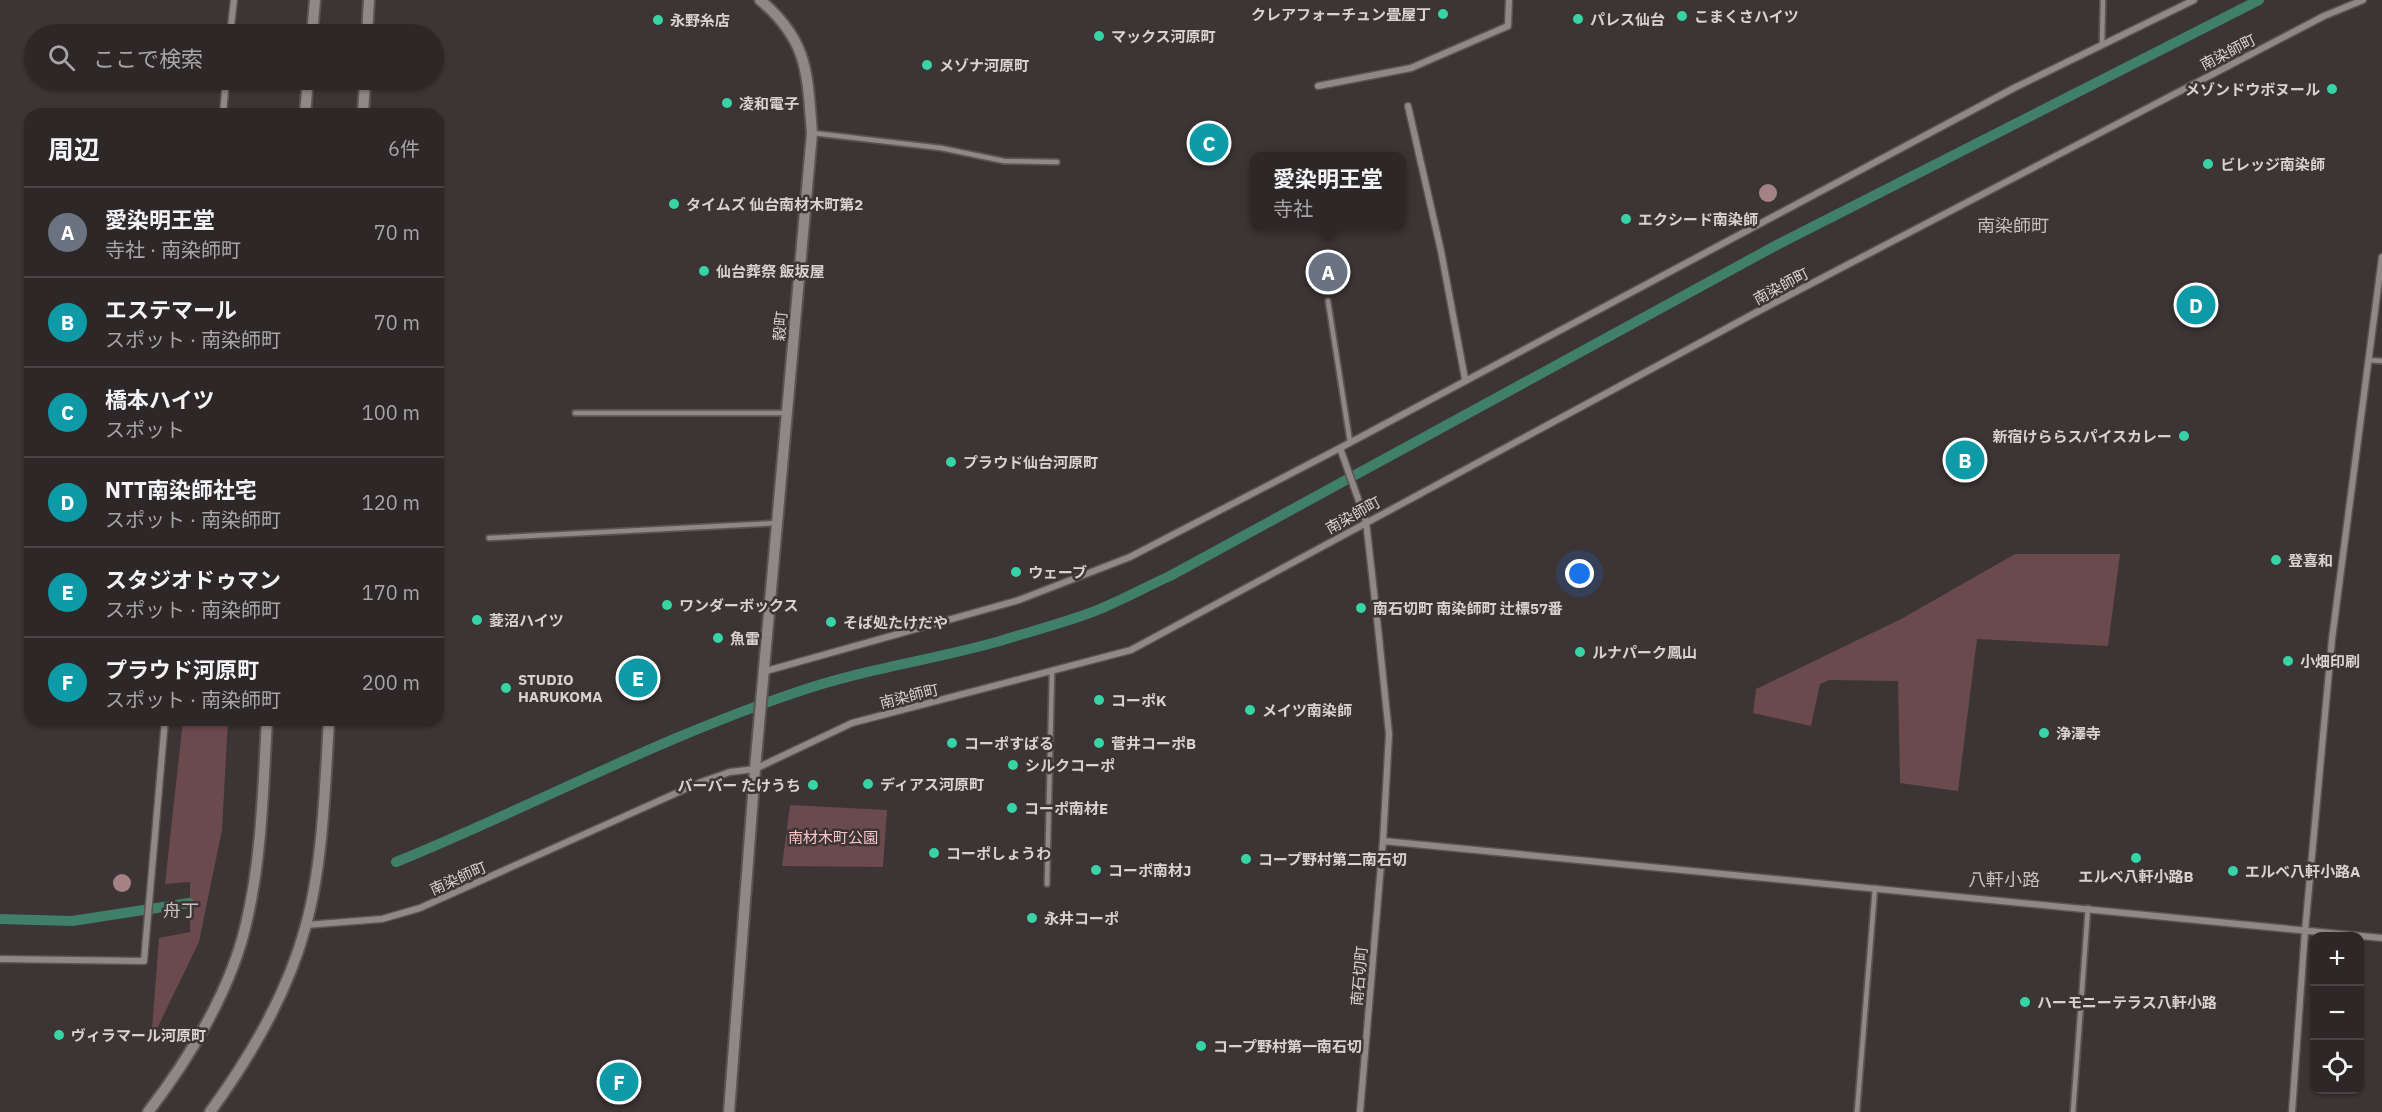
<!DOCTYPE html>
<html lang="ja">
<head>
<meta charset="utf-8">
<style>
	:root { --surface:#2d2728; --page:#393334; --text:#f1f3f6; --muted:#a7a5a8; --line:#484445; --accent:#d93025 }
	body { margin:0; font-family:"IBM Plex Sans","Noto Sans JP",sans-serif; background:var(--page); color:var(--text) }
	.controls { position:absolute; right:18px; bottom:18px; display:grid; overflow:hidden; border-radius:12px; box-shadow:0 2px 4px #0004 }
	.controls button { width:54px; height:54px; display:grid; place-items:center; padding:0; border:0; border-bottom:2px solid var(--line); background:var(--surface); color:var(--text); font:30px sans-serif }
	.you { position:absolute; left:1580px; top:574px; width:21px; height:21px; margin:-15px; border:4px solid #fff; border-radius:50%; background:#1a73e8; box-shadow:0 0 0 9px #1a73e833 }
	.badge { display:grid; place-items:center; width:39px; height:39px; border-radius:50%; background:var(--accent); color:#fff; font-size:20px; font-weight:700 }
	.pin { position:absolute; translate:-50% -50%; border:3px solid #fff; box-shadow:0 2px 6px #0006 }
	.popup { position:absolute; left:1250px; top:152px; width:156px; height:78px; box-sizing:border-box; display:grid; place-content:center; border-radius:12px; background:var(--surface); filter:drop-shadow(0 2px 4px #0005); font-size:20px; white-space:nowrap; color:var(--muted) }
	.popup b { font-size:22px; color:var(--text) }
	.popup::after { content:''; position:absolute; left:50%; top:100%; margin-left:-12px; border:12px solid transparent; border-top-color:var(--surface) }
	.list { margin:0; padding:0; list-style:none }
	h2 { display:flex; justify-content:space-between; align-items:center; height:78px; margin:0; padding:0 24px; font-size:26px }
	h2 small { font-size:20px; font-weight:400; color:var(--muted) }
	.list li { display:grid; grid-template-columns:39px 1fr auto; gap:18px; align-items:center; box-sizing:border-box; height:90px; padding:0 24px; border-top:2px solid var(--line) }
	.list b { display:block; font-size:22px; white-space:nowrap }
	.list p { margin:0; font-size:20px; white-space:nowrap; color:var(--muted) }
	.list em { font-size:20px; font-style:normal; color:var(--muted) }
	.icon { flex:none; width:33px; height:33px; fill:none; stroke:currentColor; stroke-width:2; stroke-linecap:round; stroke-linejoin:round }
	.map { position:relative; flex:none; width:2382px; height:1112px; overflow:hidden }
	.search { position:absolute; background:var(--surface); box-shadow:0 2px 4px #0004; left:24px; top:24px; width:420px; height:66px; display:flex; align-items:center; gap:15px; box-sizing:border-box; padding:0 21px; border-radius:33px; color:var(--muted); font-size:22px }
	.panel { position:absolute; background:var(--surface); box-shadow:0 2px 4px #0004; left:24px; top:108px; width:420px; height:618px; border-radius:18px }
	.map>svg:first-child { display:block }
</style>
</head>
<body>
<div class="map">
<svg width="2382" height="1112" viewBox="0 0 2382 1112">
	<rect width="100%" height="100%" fill="#3c3435"/>
	<path fill="#6a4a4c" d="M 2015,554 L 2120,554 L 2108,646 L 1977,639 L 1958,791 L 1900,783 L 1898,681 L 1829,680 L 1820,684 L 1811,726 L 1753,713 L 1756,689 L 1901,619 Z
		M 183,720 L 228,720 L 222,830 L 199,942 L 151,1041 L 159,938 L 190,932 L 190,882 L 165,884 Z
		M 790,805 L 887,810 L 883,867 L 782,866 Z"/>
	<g fill="none" stroke-linecap="round" stroke-linejoin="round">
		<path stroke="#407f69" stroke-width="10" d="M 396,862 C 531,807 659,738 797,692 C 864,669 933,660 1000,641 C 1029,632 1059,624 1087,614 C 1115,604 1143,588 1170,576 L 1773,247 L 2259,0
			M 0,919 L 72,921 L 189,903"/>
		<g stroke="#595353" stroke-width="8">
			<path id="service" d="M 2102,45 L 2103,0
				M 813,133 L 941,148 L 1004,161 L 1057,162
				M 1328,301 L 1350,442
				M 2368,360 L 2382,361
				M 575,413 L 785,413
				M 489,538 L 777,523
				M 1047,884 L 1052,672
				M 1857,1112 L 1875,888
				M 2073,1112 L 2088,908"/>
		</g>
		<g stroke="#595353" stroke-width="9">
			<path id="minor" d="M 230,34 L 234,0
				M 1318,86 L 1411,68 L 1508,26 L 1509,0
				M 1408,106 L 1441,251 L 1465,379
				M 223,114 L 226,80
				M 1340,448 L 1366,521 L 1378,628 L 1389,734 L 1383,841 L 2382,938
				M 766,671 L 1019,600 L 1130,557 L 1340,448 L 2014,88 L 2194,0
				M 306,925 L 382,919 L 420,908 L 701,782 L 730,772 L 755,769 L 852,723 L 1131,650 L 1755,313 L 2324,16 L 2363,0
				M 0,959 L 144,961 L 165,720
				M 1360,1112 L 1383,841
				M 2292,1112 L 2305,931 L 2332,639 L 2382,257"/>
		</g>
		<g stroke="#595353" stroke-width="14">
			<path id="tertiary" d="M 312,34 L 315,0
				M 367,34 L 369,0
				M 305,114 L 308,80
				M 363,114 L 365,80
				M 148,1112 C 189,1059 231,990 246,924 C 262,857 263,788 267,720
				M 210,1112 C 251,1056 288,993 306,925 C 323,863 325,785 329,720
				M 729,1112 L 755,769 L 812,133 C 807,74 809,41 760,0"/>
		</g>
		<use href="#service" stroke="#908787" stroke-width="4.5"/>
		<use href="#minor" stroke="#908787" stroke-width="6"/>
		<use href="#tertiary" stroke="#908787" stroke-width="10"/>
	</g>
	<g fill="#a58385">
		<circle cx="1768" cy="193" r="9"/>
		<circle cx="122" cy="883" r="9"/>
	</g>
	<g fill="#37d4a6" stroke="#3c3435" stroke-width="2">
		<circle cx="1443" cy="14" r="6"/>
		<circle cx="1682" cy="16" r="6"/>
		<circle cx="1578" cy="19" r="6"/>
		<circle cx="658" cy="20" r="6"/>
		<circle cx="1099" cy="36" r="6"/>
		<circle cx="927" cy="65" r="6"/>
		<circle cx="2332" cy="89" r="6"/>
		<circle cx="727" cy="103" r="6"/>
		<circle cx="2208" cy="164" r="6"/>
		<circle cx="674" cy="204" r="6"/>
		<circle cx="1626" cy="219" r="6"/>
		<circle cx="704" cy="271" r="6"/>
		<circle cx="2184" cy="436" r="6"/>
		<circle cx="951" cy="462" r="6"/>
		<circle cx="2276" cy="560" r="6"/>
		<circle cx="1016" cy="572" r="6"/>
		<circle cx="667" cy="605" r="6"/>
		<circle cx="1361" cy="608" r="6"/>
		<circle cx="477" cy="620" r="6"/>
		<circle cx="831" cy="622" r="6"/>
		<circle cx="718" cy="638" r="6"/>
		<circle cx="1580" cy="652" r="6"/>
		<circle cx="2288" cy="661" r="6"/>
		<circle cx="506" cy="688" r="6"/>
		<circle cx="1099" cy="700" r="6"/>
		<circle cx="1250" cy="710" r="6"/>
		<circle cx="2044" cy="733" r="6"/>
		<circle cx="952" cy="743" r="6"/>
		<circle cx="1099" cy="743" r="6"/>
		<circle cx="1013" cy="765" r="6"/>
		<circle cx="868" cy="784" r="6"/>
		<circle cx="813" cy="785" r="6"/>
		<circle cx="1012" cy="808" r="6"/>
		<circle cx="934" cy="853" r="6"/>
		<circle cx="2136" cy="858" r="6"/>
		<circle cx="1246" cy="859" r="6"/>
		<circle cx="1096" cy="870" r="6"/>
		<circle cx="2233" cy="871" r="6"/>
		<circle cx="1032" cy="918" r="6"/>
		<circle cx="2025" cy="1002" r="6"/>
		<circle cx="59" cy="1035" r="6"/>
		<circle cx="1201" cy="1046" r="6"/>
	</g>
	<g text-anchor="middle" dominant-baseline="central" stroke-width="5" stroke-linejoin="round" paint-order="stroke">
		<g font-size="15" font-weight="bold" fill="#d7d2d2" stroke="#3c3435" text-anchor="start">
			<text x="1431" y="14" text-anchor="end">クレアフォーチュン畳屋丁</text>
			<text x="1694" y="16">こまくさハイツ</text>
			<text x="1590" y="19">パレス仙台</text>
			<text x="670" y="20">永野糸店</text>
			<text x="1111" y="36">マックス河原町</text>
			<text x="939" y="65">メゾナ河原町</text>
			<text x="2320" y="89" text-anchor="end">メゾンドウボヌール</text>
			<text x="739" y="103">凌和電子</text>
			<text x="2220" y="164">ビレッジ南染師</text>
			<text x="686" y="204">タイムズ 仙台南材木町第2</text>
			<text x="1638" y="219">エクシード南染師</text>
			<text x="716" y="271">仙台葬祭 飯坂屋</text>
			<text x="2172" y="436" text-anchor="end">新宿けららスパイスカレー</text>
			<text x="963" y="462">プラウド仙台河原町</text>
			<text x="2288" y="560">登喜和</text>
			<text x="1028" y="572">ウェーブ</text>
			<text x="679" y="605">ワンダーボックス</text>
			<text x="1373" y="608">南石切町 南染師町 辻標57番</text>
			<text x="489" y="620">菱沼ハイツ</text>
			<text x="843" y="622">そば処たけだや</text>
			<text x="730" y="638">魚雷</text>
			<text x="1592" y="652">ルナパーク鳳山</text>
			<text x="2300" y="661">小畑印刷</text>
			<text x="518" y="679">STUDIO<tspan x="518" dy="17">HARUKOMA</tspan></text>
			<text x="1111" y="700">コーポK</text>
			<text x="1262" y="710">メイツ南染師</text>
			<text x="2056" y="733">浄澤寺</text>
			<text x="964" y="743">コーポすばる</text>
			<text x="1111" y="743">菅井コーポB</text>
			<text x="1025" y="765">シルクコーポ</text>
			<text x="880" y="784">ディアス河原町</text>
			<text x="801" y="785" text-anchor="end">バーバー たけうち</text>
			<text x="1024" y="808">コーポ南材E</text>
			<text x="946" y="853">コーポしょうわ</text>
			<text x="1258" y="859">コープ野村第二南石切</text>
			<text x="1108" y="870">コーポ南材J</text>
			<text x="2245" y="871">エルベ八軒小路A</text>
			<text x="2136" y="876" text-anchor="middle">エルベ八軒小路B</text>
			<text x="1044" y="918">永井コーポ</text>
			<text x="2037" y="1002">ハーモニーテラス八軒小路</text>
			<text x="71" y="1035">ヴィラマール河原町</text>
			<text x="1213" y="1046">コープ野村第一南石切</text>
		</g>
		<g font-size="15" fill="#d7d2d2" stroke="#3c3435">
			<text transform="translate(2228 52) rotate(-27)">南染師町</text>
			<text transform="translate(1781 286) rotate(-28)">南染師町</text>
			<text transform="translate(780 326) rotate(-85)">穀町</text>
			<text transform="translate(1353 515) rotate(-29)">南染師町</text>
			<text transform="translate(909 696) rotate(-14)">南染師町</text>
			<text transform="translate(458 878) rotate(-24)">南染師町</text>
			<text transform="translate(1359 976) rotate(-85)">南石切町</text>
		</g>
		<g font-size="15" fill="#fbc4c7" stroke="#3c3435">
			<text x="833" y="837">南材木町公園</text>
		</g>
		<g font-size="18" fill="#c8bebf" stroke="#3c3435">
			<text x="2013" y="225">南染師町</text>
			<text x="2004" y="879">八軒小路</text>
			<text x="181" y="910">舟丁</text>
		</g>
	</g>
</svg>
<div class="controls">
<button>+</button>
<button>−</button>
<button><svg class="icon" aria-label="locate" viewBox="0 0 24 24"><circle cx="12" cy="12" r="6"/><path d="M12 2v4M12 18v4M2 12h4M18 12h4"/></svg></button>
</div>
<div class="you"></div>
<div class="pin badge" style="left:1328px;top:272px;background:#6b7280">A</div>
<div class="popup"><b>愛染明王堂</b>寺社</div>
<div class="pin badge" style="left:1965px;top:460px;background:#0f9aa8">B</div>
<div class="pin badge" style="left:1209px;top:143px;background:#0f9aa8">C</div>
<div class="pin badge" style="left:2196px;top:305px;background:#0f9aa8">D</div>
<div class="pin badge" style="left:638px;top:678px;background:#0f9aa8">E</div>
<div class="pin badge" style="left:619px;top:1082px;background:#0f9aa8">F</div>
<div class="search"><svg class="icon" aria-label="search" viewBox="0 0 24 24"><circle cx="10" cy="10" r="6"/><path d="M15 15l6 6"/></svg>ここで検索</div>
<section class="panel">
<h2>周辺<small>6件</small></h2>
<ul class="list">
<li><span class="badge" style="background:#6b7280">A</span><div><b>愛染明王堂</b><p>寺社 · 南染師町</p></div><em>70 m</em></li>
<li><span class="badge" style="background:#0f9aa8">B</span><div><b>エステマール</b><p>スポット · 南染師町</p></div><em>70 m</em></li>
<li><span class="badge" style="background:#0f9aa8">C</span><div><b>橋本ハイツ</b><p>スポット</p></div><em>100 m</em></li>
<li><span class="badge" style="background:#0f9aa8">D</span><div><b>NTT南染師社宅</b><p>スポット · 南染師町</p></div><em>120 m</em></li>
<li><span class="badge" style="background:#0f9aa8">E</span><div><b>スタジオドゥマン</b><p>スポット · 南染師町</p></div><em>170 m</em></li>
<li><span class="badge" style="background:#0f9aa8">F</span><div><b>プラウド河原町</b><p>スポット · 南染師町</p></div><em>200 m</em></li>
</ul>
</section>
</div>
</body>
</html>
